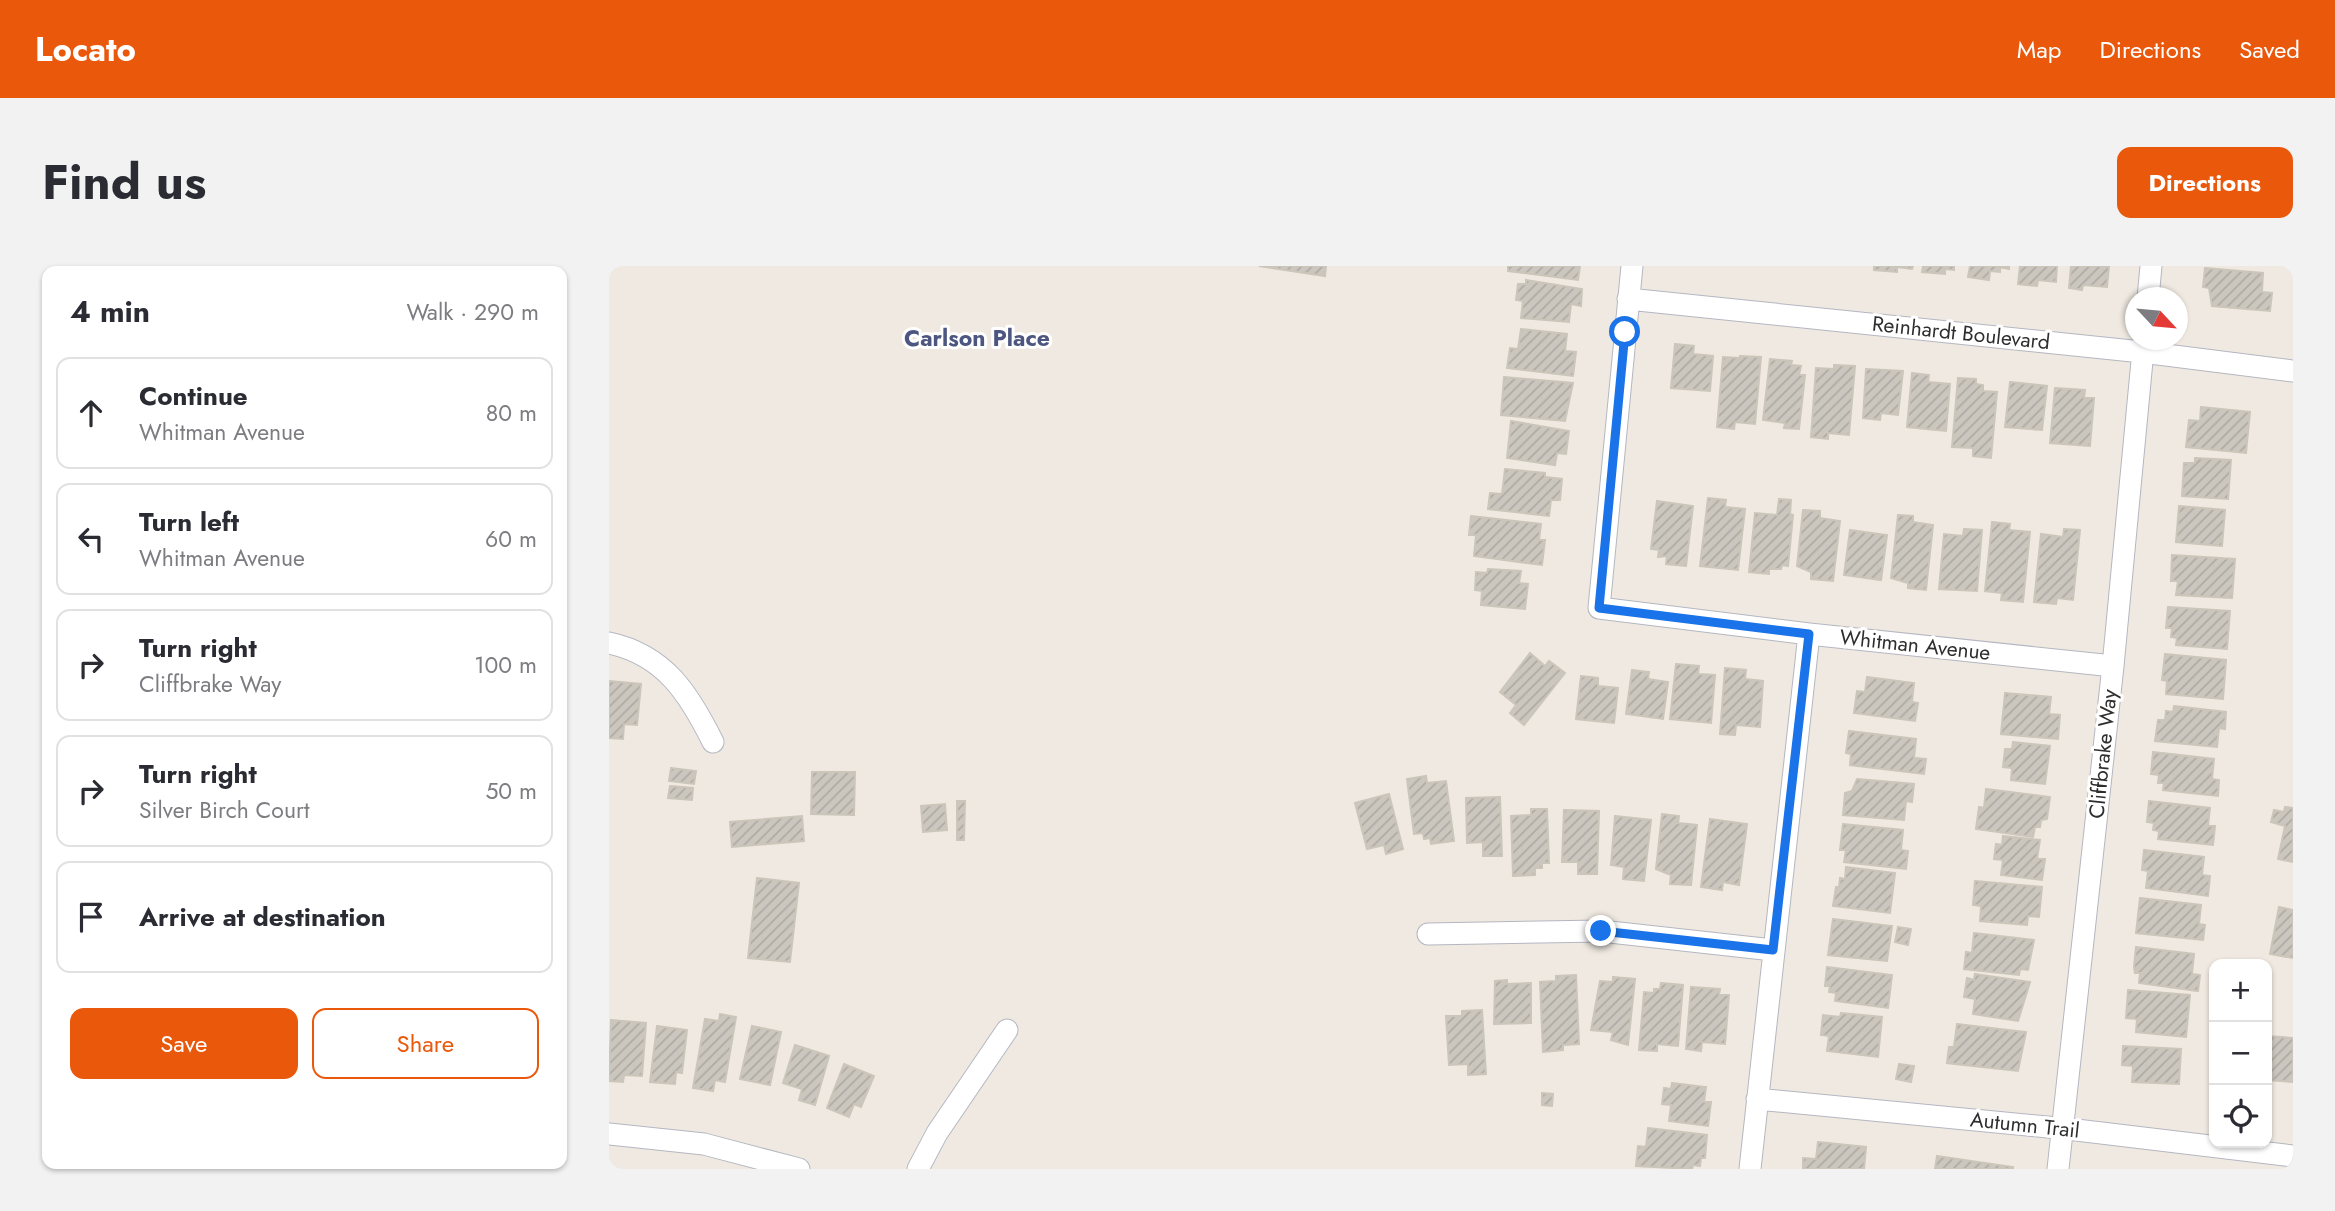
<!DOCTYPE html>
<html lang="en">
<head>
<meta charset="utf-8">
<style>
	:root { --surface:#fff; --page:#f2f2f3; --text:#2b2b33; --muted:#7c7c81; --line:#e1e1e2; --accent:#ea580c }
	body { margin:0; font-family:Jost,sans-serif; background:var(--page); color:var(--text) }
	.controls { position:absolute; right:21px; bottom:21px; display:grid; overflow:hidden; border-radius:14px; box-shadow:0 2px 5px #0004 }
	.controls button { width:63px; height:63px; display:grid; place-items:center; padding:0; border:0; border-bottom:2px solid var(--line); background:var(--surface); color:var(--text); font:35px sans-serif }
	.compass { position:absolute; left:1516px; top:21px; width:63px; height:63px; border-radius:50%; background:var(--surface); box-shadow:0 2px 5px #0004; rotate:116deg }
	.stop { position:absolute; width:21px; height:21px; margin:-16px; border:5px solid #1a73e8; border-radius:50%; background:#fff }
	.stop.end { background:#1a73e8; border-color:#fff; box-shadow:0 2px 7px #0008 }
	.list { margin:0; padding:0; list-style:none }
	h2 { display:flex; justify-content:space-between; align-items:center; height:91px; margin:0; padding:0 28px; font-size:30px }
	h2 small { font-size:23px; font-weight:400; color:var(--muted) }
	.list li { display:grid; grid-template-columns:46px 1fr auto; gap:21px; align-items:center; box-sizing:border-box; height:112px; margin:0 14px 14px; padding:0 14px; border:2px solid var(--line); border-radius:14px }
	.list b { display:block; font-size:26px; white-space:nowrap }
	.list p { margin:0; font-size:23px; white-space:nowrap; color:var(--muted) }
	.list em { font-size:23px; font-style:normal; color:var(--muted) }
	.actions { display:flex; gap:14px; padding:21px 28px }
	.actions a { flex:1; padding:16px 0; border:2px solid var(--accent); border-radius:14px; text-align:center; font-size:24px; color:var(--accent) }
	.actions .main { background:var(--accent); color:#fff }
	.icon { flex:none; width:38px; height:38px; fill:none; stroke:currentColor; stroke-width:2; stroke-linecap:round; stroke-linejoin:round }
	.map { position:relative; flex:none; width:1684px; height:903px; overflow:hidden; border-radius:14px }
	header { display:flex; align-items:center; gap:42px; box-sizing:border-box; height:98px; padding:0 35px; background:var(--accent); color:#fff }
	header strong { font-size:33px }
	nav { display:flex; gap:38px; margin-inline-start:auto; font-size:24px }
	.intro { display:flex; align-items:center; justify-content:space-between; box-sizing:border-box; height:168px; padding:0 42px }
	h1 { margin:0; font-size:49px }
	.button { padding:18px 32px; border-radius:14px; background:var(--accent); color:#fff; font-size:24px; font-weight:700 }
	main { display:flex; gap:42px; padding:0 42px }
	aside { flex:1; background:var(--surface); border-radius:14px; box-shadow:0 2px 5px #0004 }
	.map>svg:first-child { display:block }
</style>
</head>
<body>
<header>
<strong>Locato</strong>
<nav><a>Map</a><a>Directions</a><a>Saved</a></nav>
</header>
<div class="intro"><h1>Find us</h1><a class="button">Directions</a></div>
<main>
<aside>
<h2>4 min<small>Walk · 290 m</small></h2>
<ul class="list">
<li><svg class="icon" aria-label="ahead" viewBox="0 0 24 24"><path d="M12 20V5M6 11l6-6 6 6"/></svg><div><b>Continue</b><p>Whitman Avenue</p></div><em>80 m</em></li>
<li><svg class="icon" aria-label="left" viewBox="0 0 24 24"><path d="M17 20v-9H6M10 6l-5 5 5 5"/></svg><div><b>Turn left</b><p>Whitman Avenue</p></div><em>60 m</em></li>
<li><svg class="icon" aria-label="right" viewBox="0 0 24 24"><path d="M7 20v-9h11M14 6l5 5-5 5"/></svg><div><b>Turn right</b><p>Cliffbrake Way</p></div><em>100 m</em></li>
<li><svg class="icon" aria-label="right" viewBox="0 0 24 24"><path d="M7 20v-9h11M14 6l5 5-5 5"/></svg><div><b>Turn right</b><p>Silver Birch Court</p></div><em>50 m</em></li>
<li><svg class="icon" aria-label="arrive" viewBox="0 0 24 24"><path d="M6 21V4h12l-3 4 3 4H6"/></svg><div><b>Arrive at destination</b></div></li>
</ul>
<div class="actions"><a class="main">Save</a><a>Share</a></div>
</aside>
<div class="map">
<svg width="1684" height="903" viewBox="0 0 1684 903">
	<defs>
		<pattern id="building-hatch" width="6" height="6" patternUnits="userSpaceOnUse" patternTransform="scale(1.75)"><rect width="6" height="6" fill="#cbc7bf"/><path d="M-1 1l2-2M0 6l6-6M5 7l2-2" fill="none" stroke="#afaba4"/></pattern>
	</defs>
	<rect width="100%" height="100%" fill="#efe9e1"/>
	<path fill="url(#building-hatch)" stroke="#cbc5ba" stroke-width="2" d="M 650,0 L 717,0 L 716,10 Z
		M 899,0 L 971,0 L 969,14 L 899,5 Z
		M 1265,0 L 1304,0 L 1303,3 L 1288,1 L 1288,6 L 1265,4 Z
		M 1314,0 L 1345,0 L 1345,4 L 1336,3 L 1336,8 L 1313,6 Z
		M 1361,0 L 1400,0 L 1400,3 L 1391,1 L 1391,6 L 1381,5 L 1380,14 L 1359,11 Z
		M 1411,0 L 1448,0 L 1447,16 L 1429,14 L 1428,20 L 1409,18 Z
		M 1462,0 L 1500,0 L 1498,21 L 1474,19 L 1473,24 L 1460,22 Z
		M 1596,2 L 1654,7 L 1653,26 L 1663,27 L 1661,45 L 1603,40 L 1600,22 L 1594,21 Z
		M 917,14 L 973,23 L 972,40 L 962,38 L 960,56 L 912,52 L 914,35 L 907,34 L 909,18 L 917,18 Z
		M 912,63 L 958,68 L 956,85 L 967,86 L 964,110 L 898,102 L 901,82 L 909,83 Z
		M 1066,78 L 1085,80 L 1084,88 L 1104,90 L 1101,125 L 1062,122 Z
		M 1131,90 L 1152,91 L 1146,158 L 1126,156 L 1125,163 L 1108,161 L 1114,91 L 1131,92 Z
		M 1161,93 L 1183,95 L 1182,99 L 1192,100 L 1190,109 L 1196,109 L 1190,163 L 1175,162 L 1176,157 L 1154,154 Z
		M 1225,99 L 1246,100 L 1240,169 L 1219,167 L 1219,173 L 1202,171 L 1207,102 L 1225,103 Z
		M 1257,103 L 1294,105 L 1289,149 L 1272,147 L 1271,154 L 1254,152 Z
		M 1303,107 L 1320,109 L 1319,116 L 1341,118 L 1337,165 L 1298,161 Z
		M 895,111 L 964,117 L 956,155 L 892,149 Z
		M 1349,112 L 1367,113 L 1367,118 L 1374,119 L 1374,125 L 1388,126 L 1382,192 L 1364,190 L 1364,182 L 1343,181 Z
		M 1401,116 L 1438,120 L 1433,164 L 1396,161 Z
		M 1446,122 L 1476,124 L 1475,132 L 1485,132 L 1481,180 L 1441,177 Z
		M 1592,141 L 1641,146 L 1637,187 L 1577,181 L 1580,154 L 1591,155 Z
		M 902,155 L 960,165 L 957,188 L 948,187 L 946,199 L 898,192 Z
		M 1586,192 L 1622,194 L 1619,233 L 1573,230 L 1575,197 L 1586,197 Z
		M 896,203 L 936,207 L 936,211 L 953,213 L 951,234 L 942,234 L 940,250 L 879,243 L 881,227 L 893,228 Z
		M 1099,232 L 1117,234 L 1116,241 L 1136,243 L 1129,304 L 1091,300 Z
		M 1170,233 L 1182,234 L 1181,248 L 1184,249 L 1179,300 L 1173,299 L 1172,303 L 1160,303 L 1160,308 L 1140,306 L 1146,247 L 1168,249 Z
		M 1048,235 L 1084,240 L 1077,300 L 1057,298 L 1058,290 L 1049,291 L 1050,284 L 1042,283 Z
		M 1570,240 L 1616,244 L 1613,280 L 1567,276 Z
		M 1194,244 L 1211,245 L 1211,252 L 1231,255 L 1224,315 L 1202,313 L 1202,306 L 1188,300 Z
		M 1289,249 L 1304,250 L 1304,256 L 1324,259 L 1317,324 L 1299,322 L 1299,317 L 1282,312 Z
		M 862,250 L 932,258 L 930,274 L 936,274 L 933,299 L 865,290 L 867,269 L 860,269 Z
		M 1383,256 L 1401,258 L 1400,264 L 1421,266 L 1414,336 L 1392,334 L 1393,327 L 1376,325 Z
		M 1355,263 L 1373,264 L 1368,325 L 1330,323 L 1335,268 L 1354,270 Z
		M 1455,263 L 1471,264 L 1464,334 L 1448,332 L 1447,338 L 1425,336 L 1432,268 L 1454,271 Z
		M 1241,264 L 1278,269 L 1272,314 L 1235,309 Z
		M 1563,289 L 1626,293 L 1623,332 L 1567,329 L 1569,315 L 1562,315 Z
		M 879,303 L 912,305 L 910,317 L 919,318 L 916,343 L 872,339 L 873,325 L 866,324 L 867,306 L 878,307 Z
		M 1559,341 L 1621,345 L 1618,383 L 1567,379 L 1568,372 L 1562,371 L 1563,362 L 1557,362 Z
		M 921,387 L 936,400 L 940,395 L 956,407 L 915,459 L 901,447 L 907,439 L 891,426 Z
		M 1556,388 L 1617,394 L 1614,433 L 1557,428 L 1558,415 L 1553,414 Z
		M 1067,398 L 1090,400 L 1089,408 L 1106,409 L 1102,457 L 1061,453 Z
		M 1116,402 L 1137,404 L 1136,413 L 1154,415 L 1151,461 L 1127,459 L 1126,469 L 1111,468 Z
		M 1023,404 L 1040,406 L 1039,413 L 1059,416 L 1054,453 L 1017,448 Z
		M 972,410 L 989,412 L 989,420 L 1009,422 L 1005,457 L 967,453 Z
		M 1258,411 L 1305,417 L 1303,436 L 1309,437 L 1306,455 L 1245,447 L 1248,425 L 1256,426 Z
		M 0,415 L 32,418 L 28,459 L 15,458 L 14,473 L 0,472 Z
		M 1396,427 L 1442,431 L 1440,448 L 1451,449 L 1449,473 L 1392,468 Z
		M 1565,440 L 1617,446 L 1616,463 L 1610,462 L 1608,481 L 1546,475 L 1549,454 L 1556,454 L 1557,445 L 1564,446 Z
		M 1240,465 L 1307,473 L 1305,492 L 1317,493 L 1315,508 L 1241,499 L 1242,488 L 1237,487 Z
		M 1404,476 L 1441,480 L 1436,518 L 1402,514 L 1403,502 L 1394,501 L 1396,483 L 1403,483 Z
		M 1544,486 L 1605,493 L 1603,513 L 1610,514 L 1609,530 L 1554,524 L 1555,517 L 1549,517 L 1550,509 L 1542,508 Z
		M 62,502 L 87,505 L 85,518 L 60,515 Z
		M 203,506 L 246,506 L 245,549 L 202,548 Z
		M 817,510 L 818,517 L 837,515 L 845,575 L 822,578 L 821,572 L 815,573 L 814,567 L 805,568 L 798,513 Z
		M 1248,513 L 1305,518 L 1303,536 L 1297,535 L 1295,554 L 1234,549 L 1236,527 L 1243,525 Z
		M 61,520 L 84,522 L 83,534 L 59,532 Z
		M 1377,523 L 1441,531 L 1438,553 L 1432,554 L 1431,561 L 1426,561 L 1424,571 L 1367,563 L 1370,541 L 1375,542 Z
		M 780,528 L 794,583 L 777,588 L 775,579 L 758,583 L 746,537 Z
		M 891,531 L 893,590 L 874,590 L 874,576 L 858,577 L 857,532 Z
		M 348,535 L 356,535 L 355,574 L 348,574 Z
		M 1540,535 L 1601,542 L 1599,560 L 1606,560 L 1604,579 L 1549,573 L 1550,565 L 1544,564 L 1545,557 L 1538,556 Z
		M 336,538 L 338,564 L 314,566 L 312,540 Z
		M 1676,541 L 1684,542 L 1684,596 L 1669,593 L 1676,560 L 1662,556 L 1665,544 L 1675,546 Z
		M 922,543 L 938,543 L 940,597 L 933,597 L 933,602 L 926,602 L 926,609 L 904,610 L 902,550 L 922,549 Z
		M 955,544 L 990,545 L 988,608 L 969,608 L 969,596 L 953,596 Z
		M 1053,548 L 1070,550 L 1069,557 L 1088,559 L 1082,619 L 1061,618 L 1062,609 L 1047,603 Z
		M 193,550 L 195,575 L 123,581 L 121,556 Z
		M 1006,550 L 1042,554 L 1035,615 L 1014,613 L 1015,601 L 1002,599 Z
		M 1101,553 L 1138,558 L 1130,619 L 1114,616 L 1113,624 L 1092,621 Z
		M 1234,558 L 1294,564 L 1292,584 L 1299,585 L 1297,603 L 1235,596 L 1237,584 L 1231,584 Z
		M 1394,570 L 1431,574 L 1428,593 L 1436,593 L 1433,614 L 1392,609 L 1394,594 L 1385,593 L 1387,578 L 1393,579 Z
		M 1535,584 L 1595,591 L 1593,609 L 1601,610 L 1599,630 L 1537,622 L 1539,605 L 1533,604 Z
		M 1237,601 L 1286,607 L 1281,647 L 1224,640 L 1227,621 L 1230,621 L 1231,612 L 1236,613 Z
		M 148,612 L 190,617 L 181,696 L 139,692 Z
		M 1366,615 L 1433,621 L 1430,651 L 1419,650 L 1418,659 L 1371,655 L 1372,640 L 1364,639 Z
		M 1531,632 L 1592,639 L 1590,658 L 1596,659 L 1594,674 L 1527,667 Z
		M 1670,641 L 1684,644 L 1684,692 L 1661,688 Z
		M 1224,653 L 1283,660 L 1278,695 L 1219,689 Z
		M 1289,661 L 1302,663 L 1299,679 L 1286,676 Z
		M 1365,667 L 1425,674 L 1419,704 L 1411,703 L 1410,709 L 1355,703 L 1357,686 L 1363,687 Z
		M 1527,681 L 1585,688 L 1583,708 L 1591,709 L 1589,725 L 1530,717 L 1531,707 L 1526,707 L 1525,701 Z
		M 1218,701 L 1283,709 L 1279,742 L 1226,735 L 1227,727 L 1220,726 L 1221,720 L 1216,720 Z
		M 1366,708 L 1421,716 L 1409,755 L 1364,748 L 1366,733 L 1355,731 L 1358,712 L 1365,714 Z
		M 967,709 L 970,778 L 954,779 L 954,784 L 934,786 L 931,716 L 947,715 L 947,710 Z
		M 1004,711 L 1026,713 L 1019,779 L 1002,774 L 1004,766 L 982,764 L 991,715 L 1004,716 Z
		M 898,714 L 898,718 L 922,717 L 922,757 L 885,758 L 886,715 Z
		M 1052,717 L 1074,719 L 1069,780 L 1048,778 L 1048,785 L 1030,784 L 1035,726 L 1045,727 L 1045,723 L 1051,723 Z
		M 1082,721 L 1111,723 L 1110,729 L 1120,729 L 1116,778 L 1093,776 L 1092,785 L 1077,783 Z
		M 1519,724 L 1581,729 L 1577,771 L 1527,766 L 1528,753 L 1517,752 Z
		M 873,744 L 877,808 L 859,809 L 859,798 L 840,799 L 837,750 L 853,750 L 853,745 Z
		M 1232,747 L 1273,751 L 1269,791 L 1218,785 L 1220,770 L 1212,769 L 1214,749 L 1231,751 Z
		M 111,748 L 127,751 L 116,816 L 106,814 L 104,825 L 84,822 L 96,753 L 110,755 Z
		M 2,754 L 37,757 L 33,810 L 15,809 L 14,816 L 0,815 Z
		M 1348,758 L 1417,766 L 1409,805 L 1338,797 L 1340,781 L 1345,781 Z
		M 48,760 L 78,764 L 73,807 L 67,806 L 66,818 L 41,816 Z
		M 143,760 L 172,766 L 161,819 L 131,813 Z
		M 1658,770 L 1684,772 L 1684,816 L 1658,814 Z
		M 186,779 L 220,790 L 206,839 L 190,834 L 193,823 L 174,817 Z
		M 1514,780 L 1572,783 L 1570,818 L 1523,816 L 1524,800 L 1513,799 Z
		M 235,798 L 265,810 L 252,841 L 245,838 L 240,851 L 218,842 Z
		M 1290,798 L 1305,800 L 1302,816 L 1287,813 Z
		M 1063,817 L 1097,821 L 1095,836 L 1102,836 L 1099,860 L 1060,855 L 1062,839 L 1053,838 L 1055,822 L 1062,823 Z
		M 933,827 L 944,828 L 943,840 L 933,839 Z
		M 1039,862 L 1098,869 L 1096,892 L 1092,892 L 1091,900 L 1084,899 L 1083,903 L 1027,900 L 1029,880 L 1037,881 Z
		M 1209,876 L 1257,881 L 1255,903 L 1194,903 L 1194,892 L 1207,893 Z
		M 1328,890 L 1404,901 L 1404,903 L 1326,903 Z"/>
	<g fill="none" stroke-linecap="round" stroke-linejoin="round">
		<g stroke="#b4b7c1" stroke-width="23">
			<path id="minor" d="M 1023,0 L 990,342 L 1200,368 L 1504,400
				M 1539,32 L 1542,0
				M 1019,33 L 1533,86 L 1684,105
				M 0,377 C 56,389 80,428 104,476
				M 819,668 L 992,665 L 1164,684
				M 1148,833 L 1459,863 L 1684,890
				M 0,868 L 95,878 L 190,903
				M 309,903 L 328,867 L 398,764
				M 1141,903 L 1200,368
				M 1449,903 L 1504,400 L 1535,74"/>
		</g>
		<use href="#minor" stroke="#fff" stroke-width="21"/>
	</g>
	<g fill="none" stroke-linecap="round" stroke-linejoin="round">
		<path stroke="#1a73e8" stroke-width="9" d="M 992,665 L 1164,684 L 1200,368 L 990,342 L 1016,66"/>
	</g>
	<g text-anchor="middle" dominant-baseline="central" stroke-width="6" stroke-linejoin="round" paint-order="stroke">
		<g font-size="21" fill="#2e2e2e" stroke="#fff">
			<text transform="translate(1352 67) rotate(6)">Reinhardt Boulevard</text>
			<text transform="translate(1306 379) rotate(6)">Whitman Avenue</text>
			<text transform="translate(1494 488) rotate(-84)">Cliffbrake Way</text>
			<text transform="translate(1416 859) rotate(6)">Autumn Trail</text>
		</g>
		<g font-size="23" font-weight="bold" fill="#4d5680" stroke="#fff">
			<text x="368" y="72">Carlson Place</text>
		</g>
	</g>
</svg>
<div class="controls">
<button>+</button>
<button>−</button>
<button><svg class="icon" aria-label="locate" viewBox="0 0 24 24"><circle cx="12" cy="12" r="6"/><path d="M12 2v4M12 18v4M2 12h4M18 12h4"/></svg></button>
</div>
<svg class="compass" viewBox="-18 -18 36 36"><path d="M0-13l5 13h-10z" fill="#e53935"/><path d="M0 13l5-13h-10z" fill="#7c7c81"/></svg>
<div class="stop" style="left:1016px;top:66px"></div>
<div class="stop end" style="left:992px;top:665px"></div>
</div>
</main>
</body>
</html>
